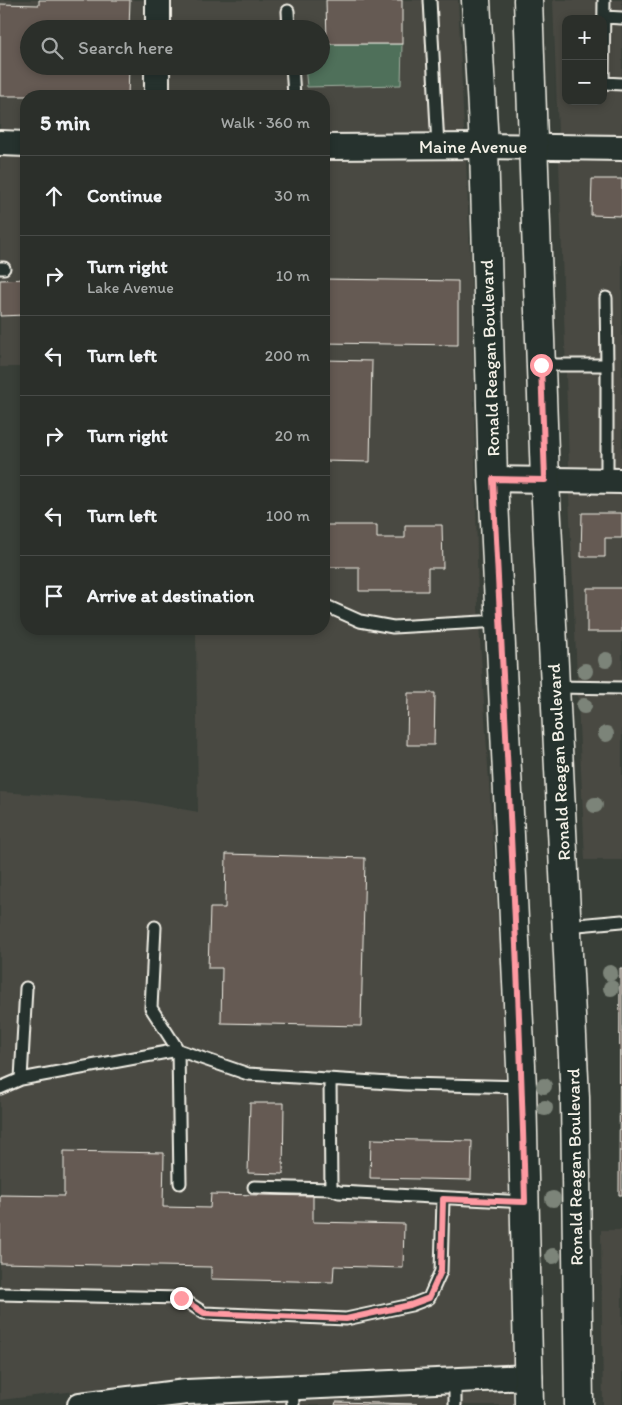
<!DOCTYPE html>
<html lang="en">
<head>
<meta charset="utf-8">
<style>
	:root { --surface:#2b2f2a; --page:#373b36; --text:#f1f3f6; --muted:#a6a9a8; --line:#474a47 }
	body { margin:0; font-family:Itim,sans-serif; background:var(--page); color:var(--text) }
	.controls { position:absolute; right:15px; top:15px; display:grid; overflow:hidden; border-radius:10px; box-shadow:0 2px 8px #0003 }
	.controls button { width:45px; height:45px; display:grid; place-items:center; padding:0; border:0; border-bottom:1px solid var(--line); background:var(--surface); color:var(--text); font:25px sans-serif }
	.stop { position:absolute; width:15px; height:15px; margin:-11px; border:4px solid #ff9aa2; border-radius:50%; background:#fff }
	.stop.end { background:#ff9aa2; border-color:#fff; box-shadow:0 1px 5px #0008 }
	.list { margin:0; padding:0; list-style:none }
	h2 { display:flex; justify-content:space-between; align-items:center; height:65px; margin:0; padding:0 20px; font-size:21px }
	h2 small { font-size:16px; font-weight:400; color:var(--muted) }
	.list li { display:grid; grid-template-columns:32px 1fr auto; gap:15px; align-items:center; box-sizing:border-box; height:80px; padding:0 20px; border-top:1px solid var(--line) }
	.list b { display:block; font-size:19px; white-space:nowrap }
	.list p { margin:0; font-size:16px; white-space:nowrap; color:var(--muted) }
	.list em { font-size:16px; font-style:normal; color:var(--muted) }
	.icon { flex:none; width:28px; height:28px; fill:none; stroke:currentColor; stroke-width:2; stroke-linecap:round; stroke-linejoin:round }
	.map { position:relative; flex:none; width:622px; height:1405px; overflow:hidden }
	.search { position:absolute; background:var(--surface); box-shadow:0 2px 8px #0003; left:20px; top:20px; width:310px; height:55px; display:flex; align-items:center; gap:12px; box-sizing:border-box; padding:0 18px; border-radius:28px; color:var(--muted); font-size:19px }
	.panel { position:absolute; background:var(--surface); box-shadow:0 2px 8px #0003; left:20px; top:90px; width:310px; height:545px; border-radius:20px }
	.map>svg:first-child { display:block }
</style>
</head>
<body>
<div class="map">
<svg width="622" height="1405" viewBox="0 0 622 1405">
	<rect width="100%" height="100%" fill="#393f38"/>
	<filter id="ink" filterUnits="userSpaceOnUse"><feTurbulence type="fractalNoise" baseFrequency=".02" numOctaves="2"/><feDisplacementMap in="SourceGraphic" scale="10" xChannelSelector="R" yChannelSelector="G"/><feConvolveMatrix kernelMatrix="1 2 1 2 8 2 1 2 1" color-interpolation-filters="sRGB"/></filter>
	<g filter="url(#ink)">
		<path fill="#494a43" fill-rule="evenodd" d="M 0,0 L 146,0 L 145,29 L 29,29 L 29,66 L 145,66 L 145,96 L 26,96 L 26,129 L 0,129 Z
			M 170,0 L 458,0 L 464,132 L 324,133 L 324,96 L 169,96 L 170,66 L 321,66 L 321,29 L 170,29 Z
			M 553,0 L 622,0 L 622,134 L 558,133 ZM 566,19 L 603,19 L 603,101 L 566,101 Z
			M 0,157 L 26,158 L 26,367 L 0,367 Z
			M 466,160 L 472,302 L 478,608 L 503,1004 L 514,1297 L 513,1364 L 186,1378 L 0,1400 L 0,792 L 137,801 L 198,812 L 196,629 L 324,629 L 324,161 Z
			M 559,161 L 622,162 L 622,467 L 569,466 Z
			M 569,494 L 622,495 L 622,860 L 585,860 Z
			M 601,1230 L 622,1230 L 622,1405 L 603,1405 Z
			M 513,1392 L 513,1405 L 211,1405 Z"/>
		<path fill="#4f705a" stroke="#a2b0a1" d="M 327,34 L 327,44 L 402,44 L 401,85 L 307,87 L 305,66 L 321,66 L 321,35 Z"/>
		<path fill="#655a53" stroke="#f4f1e8" d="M 39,0 L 130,0 L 129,29 L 29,29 L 29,66 L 129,66 L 128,96 L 0,96 L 0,4 L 39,5 Z
			M 326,0 L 402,0 L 402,44 L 327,44 Z
			M 592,179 L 622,179 L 622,216 L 591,215 Z
			M 26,279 L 26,315 L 0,316 L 0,280 Z
			M 324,279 L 458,281 L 458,345 L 324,343 Z
			M 324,360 L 372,361 L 370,462 L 324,461 Z
			M 582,513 L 622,513 L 622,538 L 605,538 L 605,557 L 581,557 Z
			M 324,525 L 377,525 L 377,538 L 405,538 L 405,525 L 442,525 L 443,568 L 428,568 L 428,591 L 359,591 L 359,567 L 325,567 Z
			M 587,588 L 622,588 L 622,632 L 587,632 Z
			M 408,693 L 435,693 L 434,745 L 407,745 Z
			M 226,854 L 365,858 L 361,1026 L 221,1023 L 222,968 L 208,968 L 210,908 L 225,908 Z
			M 620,968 L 622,968 L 622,1195 L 619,1195 Z
			M 250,1103 L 284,1103 L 283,1174 L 248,1173 Z
			M 371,1139 L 472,1141 L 471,1180 L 370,1178 Z
			M 64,1151 L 164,1153 L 163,1207 L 210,1208 L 211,1194 L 313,1196 L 313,1222 L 404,1224 L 403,1268 L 334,1266 L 333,1282 L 211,1279 L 211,1267 L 0,1263 L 0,1195 L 64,1196 Z
			M 336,1402 L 417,1404 L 417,1405 L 335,1405 Z"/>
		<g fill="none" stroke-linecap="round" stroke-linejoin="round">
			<g stroke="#f4f1e8" stroke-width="15">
				<path id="lane" d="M 430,0 L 438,146
					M 604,0 L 603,83 L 622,84
					M 288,11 L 289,29
					M 604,17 L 622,18
					M 292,66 L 294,96
					M 0,268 L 4,268
					M 606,298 L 607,365
					M 541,365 L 607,365 L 607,481
					M 324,605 L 360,621 L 393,627 L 500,621
					M 556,687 L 622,688
					M 567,926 L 622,921
					M 155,927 L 151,1008 L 178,1050 L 248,1074 L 406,1084 L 522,1087
					M 21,1079 L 26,988
					M 330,1079 L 331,1189
					M 0,1088 L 21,1079 L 178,1050 L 180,1183
					M 254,1187 L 331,1189 L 339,1192 L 524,1202
					M 0,1294 L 181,1298 L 204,1313 L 346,1319 L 411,1305 L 429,1298 L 441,1271 L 443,1199
					M 292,1387 L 293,1405
					M 455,1405 L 455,1381"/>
			</g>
			<g stroke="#f4f1e8" stroke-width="28">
				<path id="street" d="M 158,29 L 158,0
					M 157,96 L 157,66
					M 0,143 L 26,144
					M 324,147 L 484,146 L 622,148
					M 493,479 L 622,481
					M 80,1405 L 186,1392 L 530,1377"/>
			</g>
			<g stroke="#f4f1e8" stroke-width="31">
				<path id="secondary" d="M 476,0 L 484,146 L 493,479 L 522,1087 L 529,1405
					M 528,0 L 545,480 L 575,1098 L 579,1405"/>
			</g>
			<use href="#lane" stroke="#26332d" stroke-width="11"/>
			<use href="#street" stroke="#26332d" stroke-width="24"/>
			<use href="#secondary" stroke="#26332d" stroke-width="28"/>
		</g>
		<g fill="#7c8479">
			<circle cx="606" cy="660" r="8"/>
			<circle cx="585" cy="671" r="8"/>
			<circle cx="584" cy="706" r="8"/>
			<circle cx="606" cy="734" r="8"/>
			<circle cx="595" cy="805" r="8"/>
			<circle cx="610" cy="973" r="8"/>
			<circle cx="611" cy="988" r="8"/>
			<circle cx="544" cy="1086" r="8"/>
			<circle cx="545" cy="1108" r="8"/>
			<circle cx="553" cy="1199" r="8"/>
			<circle cx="553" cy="1256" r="8"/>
		</g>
	</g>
	<g fill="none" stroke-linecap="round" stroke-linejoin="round" filter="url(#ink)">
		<path stroke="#ff9aa2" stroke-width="6" d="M 181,1298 L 204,1313 L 346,1319 L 410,1305 L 429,1298 L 441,1271 L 443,1199 L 525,1202 C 519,961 505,720 493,479 L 545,480 L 541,365"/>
	</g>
	<g text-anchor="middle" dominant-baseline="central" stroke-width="4" stroke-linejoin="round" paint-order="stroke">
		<g font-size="18" fill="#f4f1e8" stroke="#26332d">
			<text x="473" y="147">Maine Avenue</text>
			<text transform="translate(490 358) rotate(-92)">Ronald Reagan Boulevard</text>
			<text transform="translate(559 762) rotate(-93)">Ronald Reagan Boulevard</text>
			<text transform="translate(575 1167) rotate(-91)">Ronald Reagan Boulevard</text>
		</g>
	</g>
</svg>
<div class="controls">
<button>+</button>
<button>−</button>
</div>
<div class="stop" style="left:541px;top:365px"></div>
<div class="stop end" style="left:181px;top:1298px"></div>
<div class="search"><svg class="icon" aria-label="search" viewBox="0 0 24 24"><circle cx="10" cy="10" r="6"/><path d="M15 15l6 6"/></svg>Search here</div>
<section class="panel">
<h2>5 min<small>Walk · 360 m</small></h2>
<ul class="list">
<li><svg class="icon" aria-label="ahead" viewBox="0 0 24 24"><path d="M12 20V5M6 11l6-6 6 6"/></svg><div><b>Continue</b></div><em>30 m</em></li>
<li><svg class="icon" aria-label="right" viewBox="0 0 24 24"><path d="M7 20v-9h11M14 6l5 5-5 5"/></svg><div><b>Turn right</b><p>Lake Avenue</p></div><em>10 m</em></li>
<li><svg class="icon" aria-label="left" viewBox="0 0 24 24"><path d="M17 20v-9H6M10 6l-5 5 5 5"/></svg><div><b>Turn left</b></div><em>200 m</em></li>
<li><svg class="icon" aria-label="right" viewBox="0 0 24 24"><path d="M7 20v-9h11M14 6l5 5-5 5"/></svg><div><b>Turn right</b></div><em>20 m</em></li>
<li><svg class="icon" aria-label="left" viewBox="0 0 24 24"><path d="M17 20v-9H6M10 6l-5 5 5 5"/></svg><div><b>Turn left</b></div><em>100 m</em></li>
<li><svg class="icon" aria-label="arrive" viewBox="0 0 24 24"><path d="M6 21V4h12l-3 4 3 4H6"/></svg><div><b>Arrive at destination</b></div></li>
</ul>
</section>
</div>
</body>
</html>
